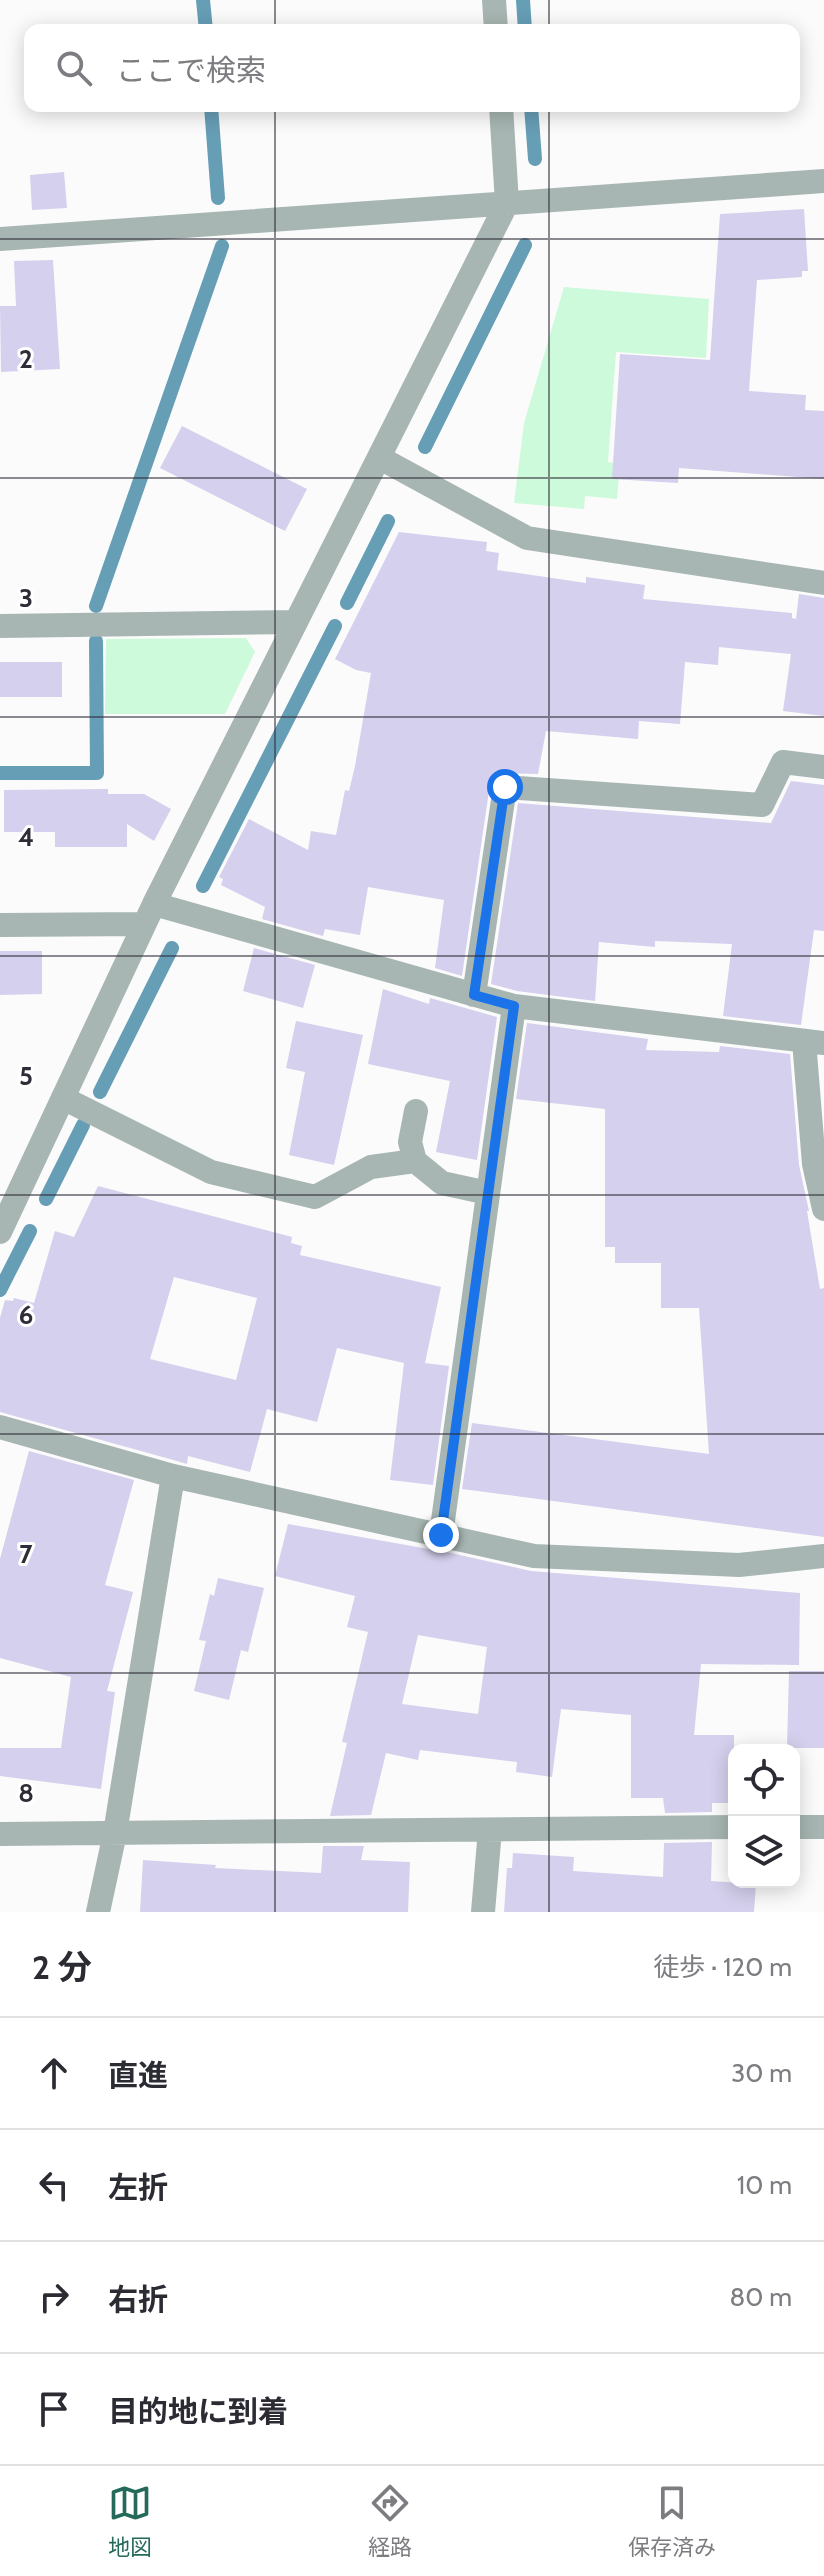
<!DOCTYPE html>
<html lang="ja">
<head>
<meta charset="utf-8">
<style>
	:root { --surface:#fff; --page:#f2f2f3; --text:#2b2b33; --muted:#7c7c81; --line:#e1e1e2; --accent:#25695a }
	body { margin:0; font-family:Cabin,"Noto Sans JP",sans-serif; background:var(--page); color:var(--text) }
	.controls { position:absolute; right:24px; bottom:24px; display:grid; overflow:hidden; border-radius:16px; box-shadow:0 4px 20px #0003 }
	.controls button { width:72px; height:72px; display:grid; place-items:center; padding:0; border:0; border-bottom:2px solid var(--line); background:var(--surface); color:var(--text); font:40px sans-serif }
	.stop { position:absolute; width:24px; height:24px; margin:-18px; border:6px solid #1a73e8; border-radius:50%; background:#fff }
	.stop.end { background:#1a73e8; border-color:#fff; box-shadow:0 2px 8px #0008 }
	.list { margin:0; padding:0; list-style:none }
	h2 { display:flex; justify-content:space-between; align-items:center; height:104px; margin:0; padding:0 32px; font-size:34px }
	h2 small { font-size:26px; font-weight:400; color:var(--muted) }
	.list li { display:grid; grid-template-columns:52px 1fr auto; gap:24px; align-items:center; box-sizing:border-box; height:112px; padding:0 32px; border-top:2px solid var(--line) }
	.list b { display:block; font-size:30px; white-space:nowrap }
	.list em { font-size:26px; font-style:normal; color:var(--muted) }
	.icon { flex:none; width:44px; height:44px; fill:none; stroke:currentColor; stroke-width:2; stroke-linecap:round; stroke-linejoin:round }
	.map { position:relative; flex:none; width:824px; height:1912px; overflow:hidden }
	.search { position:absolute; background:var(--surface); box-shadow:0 4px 20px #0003; left:24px; right:24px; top:24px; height:88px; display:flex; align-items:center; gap:20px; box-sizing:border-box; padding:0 28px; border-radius:16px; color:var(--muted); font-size:30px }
	.sheet { height:552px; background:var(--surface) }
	nav { display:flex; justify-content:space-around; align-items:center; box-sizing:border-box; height:112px; border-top:2px solid var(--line); background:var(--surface); font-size:22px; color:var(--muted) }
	nav a { display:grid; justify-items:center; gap:4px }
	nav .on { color:var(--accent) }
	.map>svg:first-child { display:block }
</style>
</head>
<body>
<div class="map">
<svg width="824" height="1912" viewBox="0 0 824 1912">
	<rect width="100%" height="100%" fill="#fbfbfb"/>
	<path fill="#cdfadb" d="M 564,287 L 709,299 L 706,358 L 616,352 L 608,462 L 620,464 L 617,499 L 585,496 L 584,509 L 514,503 L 524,423 Z
		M 246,638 L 255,652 L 225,714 L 105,714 L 106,639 Z"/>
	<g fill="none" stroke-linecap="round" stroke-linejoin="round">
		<path stroke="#669eb6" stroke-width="14" d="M 203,0 L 206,30
			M 523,0 L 525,30
			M 211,106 L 218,198
			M 531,106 L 535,159
			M 425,447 L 525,245
			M 347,603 L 388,521
			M 96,606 L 222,246
			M 0,773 L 97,773 L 96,641
			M 203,886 L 335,626
			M 100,1092 L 172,948
			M 46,1199 L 83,1125
			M 0,1290 L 30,1231"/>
	</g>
	<path fill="#d4d0ed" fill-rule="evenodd" d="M 64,172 L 67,208 L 32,210 L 30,175 Z
		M 804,209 L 808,271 L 802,271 L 802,277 L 757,280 L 749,391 L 806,395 L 805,410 L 824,411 L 824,479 L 679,468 L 678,483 L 612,479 L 620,354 L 710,360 L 720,214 Z
		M 53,260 L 60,369 L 1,372 L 0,306 L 16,306 L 14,261 Z
		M 182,426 L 307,489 L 285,531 L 160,468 Z
		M 399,532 L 487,542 L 486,551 L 499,553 L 497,570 L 586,583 L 586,577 L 645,585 L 643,599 L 792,613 L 792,618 L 796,619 L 799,594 L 824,598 L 824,716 L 783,711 L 791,654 L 719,647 L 718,665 L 685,662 L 680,724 L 639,721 L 638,739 L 546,731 L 538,774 L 499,773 L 490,784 L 462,976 L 435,968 L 444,900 L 368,887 L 360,935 L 325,929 L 323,936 L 262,919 L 265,907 L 221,885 L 223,879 L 219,877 L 249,819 L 308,850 L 311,831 L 336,835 L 345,790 L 349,791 L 355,766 L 371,673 L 356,670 L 335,659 Z
		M 0,662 L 62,662 L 62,697 L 0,697 Z
		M 791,781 L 824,785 L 824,931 L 814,930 L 801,1025 L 723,1016 L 732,944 L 655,941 L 655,947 L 599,942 L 595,1001 L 517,991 L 491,984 L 518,803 L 771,823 Z
		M 108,789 L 108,794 L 144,794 L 171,809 L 154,841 L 127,824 L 127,847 L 55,847 L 55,832 L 4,832 L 4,790 Z
		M 254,948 L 315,965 L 303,1008 L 243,991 Z
		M 0,951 L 42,951 L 42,994 L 0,995 Z
		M 383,989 L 429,1004 L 430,998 L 497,1017 L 477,1160 L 436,1152 L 450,1081 L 368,1064 Z
		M 296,1021 L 363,1035 L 334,1165 L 289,1155 L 305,1072 L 286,1068 Z
		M 527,1023 L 648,1039 L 646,1050 L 719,1052 L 720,1046 L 790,1054 L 799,1165 L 809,1211 L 807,1211 L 820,1289 L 824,1288 L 824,1537 L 462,1489 L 472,1423 L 709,1454 L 699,1308 L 661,1308 L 661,1263 L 615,1263 L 615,1247 L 605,1247 L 605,1109 L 516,1099 Z
		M 98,1186 L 292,1237 L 291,1243 L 302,1246 L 300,1255 L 441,1287 L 425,1363 L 449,1366 L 433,1485 L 390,1480 L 404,1363 L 337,1348 L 317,1422 L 267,1409 L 250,1472 L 188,1456 L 187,1464 L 177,1461 L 0,1412 L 0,1318 L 5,1300 L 13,1301 L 14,1298 L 34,1303 L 55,1231 L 74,1237 ZM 174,1277 L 257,1298 L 236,1380 L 150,1359 Z
		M 29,1451 L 134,1480 L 105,1585 L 133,1592 L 107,1691 L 115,1692 L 101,1789 L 0,1776 L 0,1748 L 61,1748 L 71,1677 L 0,1658 L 0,1559 Z
		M 288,1524 L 451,1553 L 531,1571 L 800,1593 L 799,1665 L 701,1664 L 694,1735 L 734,1735 L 734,1803 L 712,1803 L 712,1812 L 665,1813 L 663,1798 L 631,1798 L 631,1715 L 561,1709 L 552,1777 L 516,1772 L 517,1762 L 420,1750 L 418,1760 L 386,1753 L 371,1815 L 330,1816 L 347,1743 L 342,1742 L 368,1632 L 347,1627 L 355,1596 L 275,1576 ZM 418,1635 L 487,1647 L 478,1714 L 402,1704 Z
		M 218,1578 L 264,1588 L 248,1652 L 241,1650 L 229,1700 L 194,1691 L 206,1641 L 199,1640 L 210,1594 L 214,1596 Z
		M 789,1671 L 824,1671 L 824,1748 L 787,1748 Z
		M 712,1842 L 711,1881 L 756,1884 L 754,1912 L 504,1912 L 507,1868 L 512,1868 L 513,1853 L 574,1857 L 573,1871 L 663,1877 L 664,1843 Z
		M 323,1846 L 364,1846 L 361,1860 L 410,1862 L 408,1912 L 140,1912 L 143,1860 L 216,1865 L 215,1868 L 321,1873 Z"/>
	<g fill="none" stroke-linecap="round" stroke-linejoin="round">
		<path stroke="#a7b6b2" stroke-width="24" d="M 380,458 L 527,538 L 824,583
			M 63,1098 L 211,1172 L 315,1197 L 371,1167 L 415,1161 L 442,1183 L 488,1193
			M 415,1161 L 410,1142 L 416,1111"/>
		<path stroke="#a7b6b2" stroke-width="24" d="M 494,0 L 496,30
			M 0,239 L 824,181
			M 0,626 L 296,622
			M 154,904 L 514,1006 L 824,1043
			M 0,925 L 144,924
			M 474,995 L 505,787 L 762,805 L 783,762 L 824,767
			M 804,1041 L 814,1164 L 824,1209
			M 0,1232 L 154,904 L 507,203 L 501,106
			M 0,1427 L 173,1476 L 534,1556 L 739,1565 L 824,1556
			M 441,1535 L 514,1006
			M 794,1827 L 824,1827
			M 0,1834 L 734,1827
			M 98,1912 L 115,1833 L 173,1476
			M 483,1912 L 490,1830"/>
	</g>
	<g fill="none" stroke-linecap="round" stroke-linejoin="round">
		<path stroke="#1a73e8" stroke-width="10" d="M 441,1535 L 514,1006 L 474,995 L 505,787"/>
	</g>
	<path fill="none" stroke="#2d2c37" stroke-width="2" stroke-opacity="0.55" d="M 275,0 L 275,30M 549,0 L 549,30M 275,106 L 275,1912M 549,106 L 549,1912M 0,239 L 824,239M 0,478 L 824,478M 0,717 L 824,717M 0,956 L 824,956M 0,1195 L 824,1195M 0,1434 L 824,1434M 0,1673 L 824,1673"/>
	<g font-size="26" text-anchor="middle" font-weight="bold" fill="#2d2c37" stroke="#fff" stroke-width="6" stroke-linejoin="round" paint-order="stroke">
		<text x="26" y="368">2</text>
		<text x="26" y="607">3</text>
		<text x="26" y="846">4</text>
		<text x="26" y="1085">5</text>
		<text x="26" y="1324">6</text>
		<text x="26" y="1563">7</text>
		<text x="26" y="1802">8</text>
	</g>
</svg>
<div class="controls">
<button><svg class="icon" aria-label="locate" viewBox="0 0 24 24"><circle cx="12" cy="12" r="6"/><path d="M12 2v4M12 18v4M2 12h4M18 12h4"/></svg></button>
<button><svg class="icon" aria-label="layers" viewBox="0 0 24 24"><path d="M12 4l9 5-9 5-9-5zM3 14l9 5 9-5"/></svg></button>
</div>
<div class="stop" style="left:505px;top:787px"></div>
<div class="stop end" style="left:441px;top:1535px"></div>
<div class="search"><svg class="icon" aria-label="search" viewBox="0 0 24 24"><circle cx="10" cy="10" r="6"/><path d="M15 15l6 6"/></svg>ここで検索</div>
</div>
<section class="sheet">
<h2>2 分<small>徒歩 · 120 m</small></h2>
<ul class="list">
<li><svg class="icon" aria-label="ahead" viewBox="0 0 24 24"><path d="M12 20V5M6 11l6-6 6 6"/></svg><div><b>直進</b></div><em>30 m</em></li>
<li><svg class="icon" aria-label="left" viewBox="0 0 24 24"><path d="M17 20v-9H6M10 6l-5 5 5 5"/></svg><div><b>左折</b></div><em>10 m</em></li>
<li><svg class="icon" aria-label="right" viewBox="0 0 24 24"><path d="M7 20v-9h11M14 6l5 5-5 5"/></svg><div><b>右折</b></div><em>80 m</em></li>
<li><svg class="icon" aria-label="arrive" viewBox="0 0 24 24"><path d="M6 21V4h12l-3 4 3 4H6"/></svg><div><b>目的地に到着</b></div></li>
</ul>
</section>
<nav>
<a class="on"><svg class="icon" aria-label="map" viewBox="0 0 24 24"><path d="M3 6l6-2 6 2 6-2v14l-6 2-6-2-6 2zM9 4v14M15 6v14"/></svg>地図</a>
<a><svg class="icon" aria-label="directions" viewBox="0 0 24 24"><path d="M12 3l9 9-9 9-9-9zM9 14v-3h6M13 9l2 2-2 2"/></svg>経路</a>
<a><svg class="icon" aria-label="saved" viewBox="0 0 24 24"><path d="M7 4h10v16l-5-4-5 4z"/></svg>保存済み</a>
</nav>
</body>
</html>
